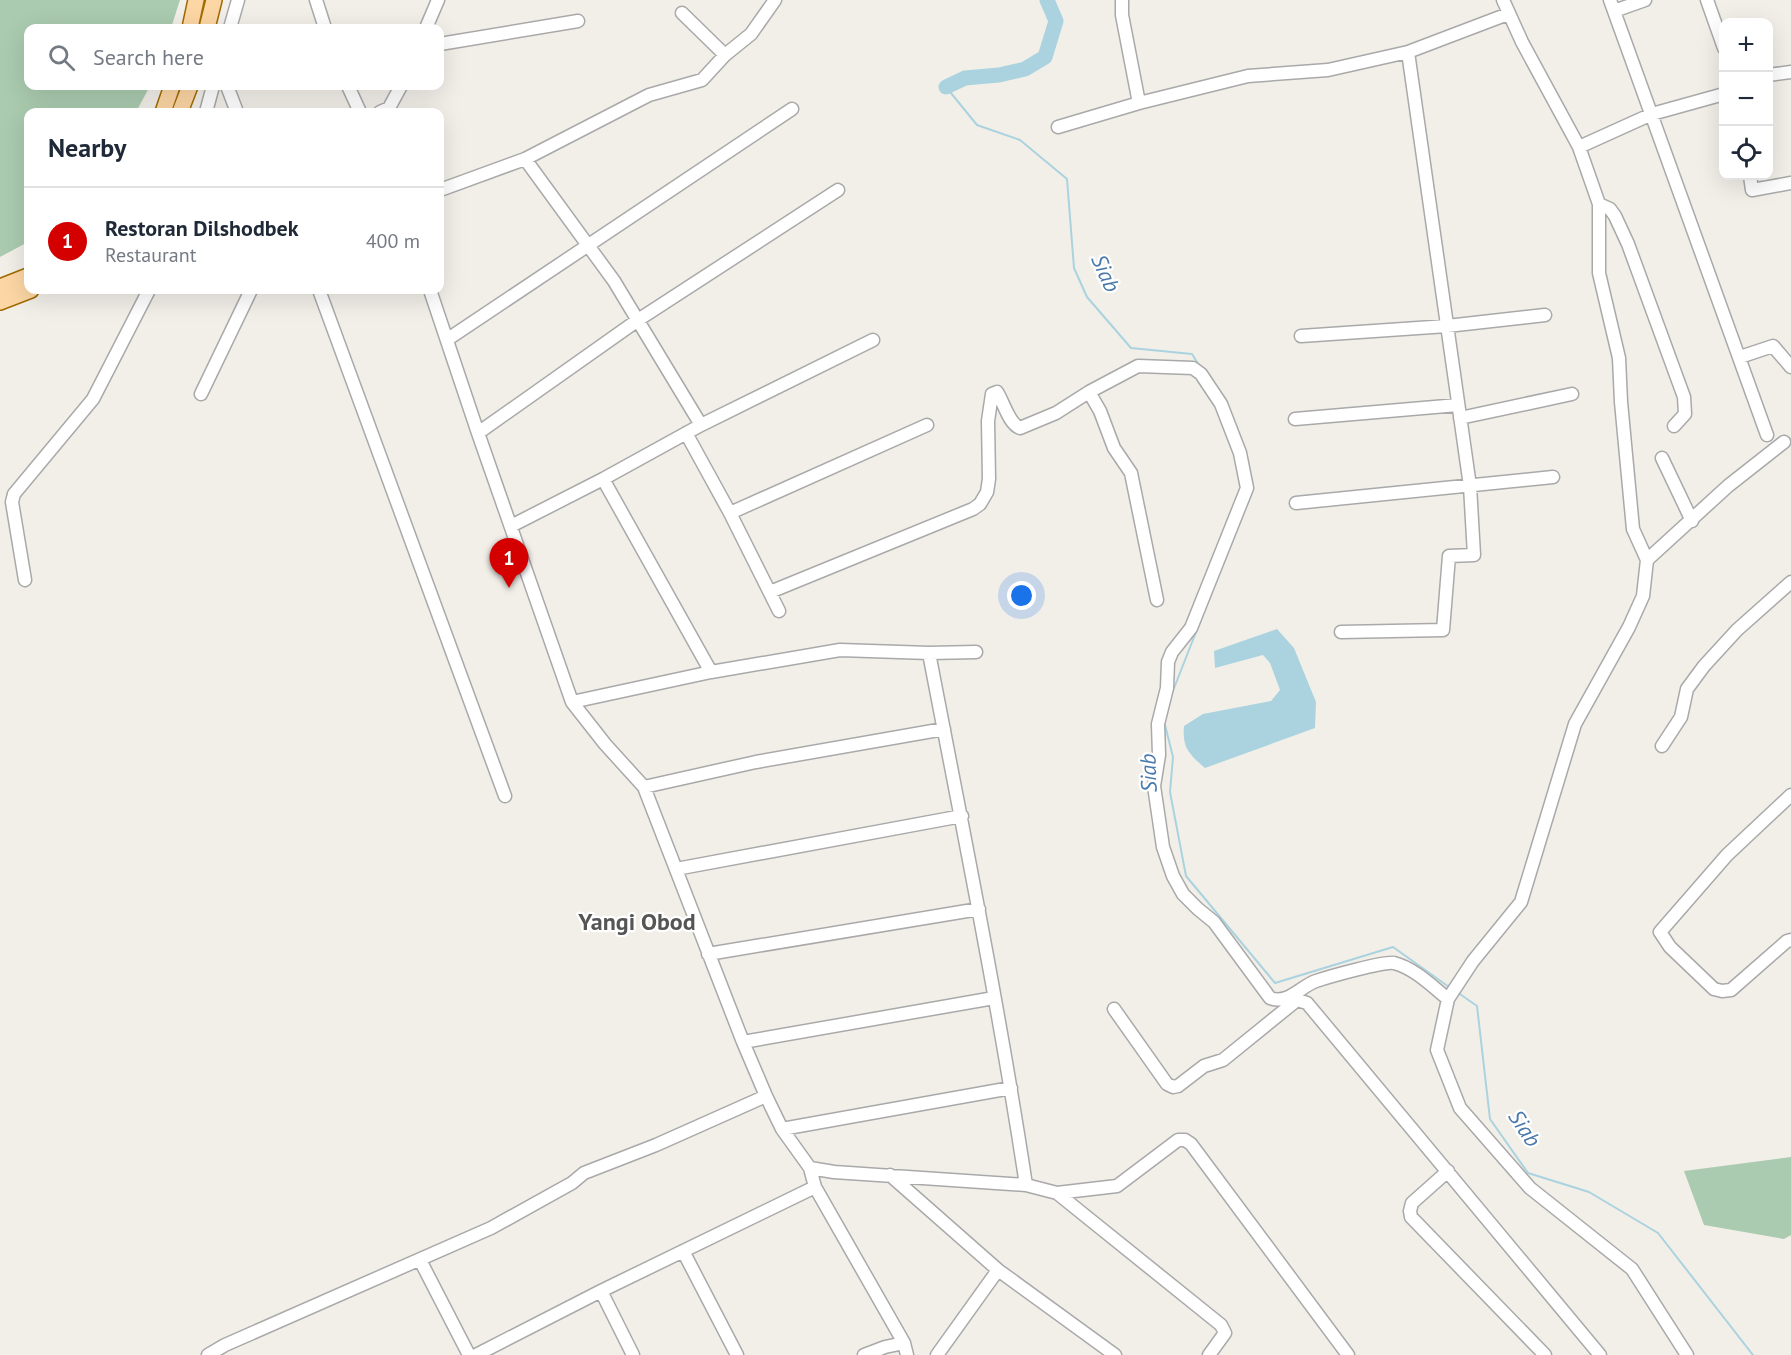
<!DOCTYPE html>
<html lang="en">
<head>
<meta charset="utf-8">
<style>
	:root { --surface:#fff; --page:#f6f6f7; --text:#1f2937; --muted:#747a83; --line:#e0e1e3; --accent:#d40000 }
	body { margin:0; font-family:"PT Sans",sans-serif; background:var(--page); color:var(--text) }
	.controls { position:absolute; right:18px; top:18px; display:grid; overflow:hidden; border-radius:12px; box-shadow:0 6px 24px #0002 }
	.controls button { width:54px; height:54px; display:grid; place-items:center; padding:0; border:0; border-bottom:2px solid var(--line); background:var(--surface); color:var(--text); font:30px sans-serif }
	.you { position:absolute; left:1022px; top:596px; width:21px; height:21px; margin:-15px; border:4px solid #fff; border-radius:50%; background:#1a73e8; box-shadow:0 0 0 9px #1a73e833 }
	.badge { display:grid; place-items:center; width:39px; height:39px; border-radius:50%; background:var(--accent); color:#fff; font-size:20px; font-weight:700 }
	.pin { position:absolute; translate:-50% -50px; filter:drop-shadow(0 2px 3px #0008) }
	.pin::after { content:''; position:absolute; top:32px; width:21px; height:18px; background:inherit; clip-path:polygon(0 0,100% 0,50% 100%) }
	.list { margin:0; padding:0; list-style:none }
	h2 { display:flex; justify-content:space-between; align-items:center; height:78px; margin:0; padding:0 24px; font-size:26px }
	h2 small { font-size:20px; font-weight:400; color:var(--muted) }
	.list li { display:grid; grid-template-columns:39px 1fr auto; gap:18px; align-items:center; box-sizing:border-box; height:108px; padding:0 24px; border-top:2px solid var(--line) }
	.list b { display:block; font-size:22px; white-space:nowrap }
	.list p { margin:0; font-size:20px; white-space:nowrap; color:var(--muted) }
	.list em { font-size:20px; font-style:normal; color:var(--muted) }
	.icon { flex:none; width:33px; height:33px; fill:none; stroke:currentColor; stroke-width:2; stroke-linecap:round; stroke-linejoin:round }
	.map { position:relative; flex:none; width:1791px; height:1355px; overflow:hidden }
	.search { position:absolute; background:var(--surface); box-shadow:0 6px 24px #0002; left:24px; top:24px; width:420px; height:66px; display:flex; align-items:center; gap:15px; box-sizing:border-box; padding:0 21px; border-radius:12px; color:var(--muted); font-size:22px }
	.panel { position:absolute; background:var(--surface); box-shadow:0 6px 24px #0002; left:24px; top:108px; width:420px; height:186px; border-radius:12px }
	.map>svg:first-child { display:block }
</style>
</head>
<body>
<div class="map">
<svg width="1791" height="1355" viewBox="0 0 1791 1355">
	<rect width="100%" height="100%" fill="#f2efe9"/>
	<path fill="#aacbaf" d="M 0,0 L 180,0 L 171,28 L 28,28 L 28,86 L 150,86 L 136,112 L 28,112 L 28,242 L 0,257 Z
		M 1791,1157 L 1791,1235 L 1784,1239 L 1704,1225 L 1684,1171 Z"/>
	<path fill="#aad3df" d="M 1277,629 L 1294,648 L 1316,702 L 1315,728 L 1205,768 C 1189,754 1182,748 1184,726 L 1203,714 L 1271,701 L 1280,690 L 1270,663 L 1263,655 L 1215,668 L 1214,651 Z"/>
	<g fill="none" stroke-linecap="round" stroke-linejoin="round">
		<path stroke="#aad3df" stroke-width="2" d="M 946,87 L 977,125 L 1020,140 L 1067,179 L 1074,268 L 1087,297 L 1131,348 L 1192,354 L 1200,367
			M 1230,412 L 1238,431
			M 1251,477 L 1253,486 L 1252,489
			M 1169,701 L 1216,581
			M 1164,721 L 1173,757 L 1170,792 L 1186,876 L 1275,983 L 1393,947 L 1449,987
			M 1457,992 L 1477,1006 L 1490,1119 L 1528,1173 L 1589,1192 L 1658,1233 L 1753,1355"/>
		<path stroke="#aad3df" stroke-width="15" d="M 946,87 L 965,78 L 999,75 L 1025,69 L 1045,57 L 1056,21 L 1047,0"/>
		<g stroke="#a9a9a9" stroke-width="15">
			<path id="minor" d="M 316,0 L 325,28
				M 1122,0 L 1122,15 L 1139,103
				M 1503,0 L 1522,42 L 1579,147 L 1599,204 L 1599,273 L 1619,358 L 1621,402 L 1633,529 L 1647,560 L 1643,596 L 1629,627 L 1575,724 L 1521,902 L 1473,961 L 1448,999 L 1437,1050 L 1460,1108 L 1530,1188 L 1632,1269 L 1687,1355
				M 1610,0 L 1767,435
				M 1707,0 L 1724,48
				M 1614,11 L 1645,0
				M 682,13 L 725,55
				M 230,28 L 238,0
				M 426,28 L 438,0
				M 440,44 L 578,21
				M 1768,75 L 1791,72
				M 227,86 L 237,112
				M 348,86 L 360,112
				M 206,112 L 213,86
				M 380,112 L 389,108 L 401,86
				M 1058,127 L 1139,103 L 1248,76 L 1328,70 L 1408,52
				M 1579,147 L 1652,114 L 1724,94
				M 525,159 L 614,281 L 701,425
				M 1750,176 L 1752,190 L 1791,183
				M 440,190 L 525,159 L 649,95 L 702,80 L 725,55 L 751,34 L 775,0
				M 1599,204 L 1610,209 L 1615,216 L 1628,244 L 1684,397 L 1685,414 L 1674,426
				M 319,290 L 505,796
				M 430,290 L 478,433 L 572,702 L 605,744 L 644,787 L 743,1042 L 766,1096 L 782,1129 L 810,1168 L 815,1187 L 904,1343 L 907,1355
				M 1301,336 L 1447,326 L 1545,315
				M 448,339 L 792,109
				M 1740,357 L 1773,346 L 1791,367
				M 1089,392 L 1138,366 L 1193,368 L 1201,374 L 1221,404 L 1240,453 L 1247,488 L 1191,628 L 1172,652 L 1168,662 L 1167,688 L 1158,724 L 1159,755 L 1154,786 L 1163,847 L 1173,876 L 1183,894 L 1198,909 L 1214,922 L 1270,998 C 1288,1005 1301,986 1316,981 C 1328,977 1384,961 1394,963 C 1414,968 1432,986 1448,999
				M 201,394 L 251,290
				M 1460,418 L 1572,394
				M 1295,419 L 1458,405
				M 478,433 L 638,320 L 838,190
				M 686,433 L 730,513 L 779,611
				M 1662,458 L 1692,521
				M 603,479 L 711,672
				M 1296,503 L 1553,477
				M 730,513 L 927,425
				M 511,526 L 603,479 L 701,425 L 873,340
				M 1647,560 L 1728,486 L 1784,442
				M 25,580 L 12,502 L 14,494 L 93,399 L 149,290
				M 770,592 L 973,509 L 980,504 L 987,492 L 989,479 L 988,421 L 992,394 L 997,392 C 1004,403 1009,424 1020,428 L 1056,413 L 1089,392 L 1100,411 L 1114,448 L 1131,473 L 1157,600
				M 1341,632 L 1443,630 L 1449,556 L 1474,555 L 1470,486 L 1408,52 L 1508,14
				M 929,653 C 963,830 999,1007 1026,1185
				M 572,702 L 711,672 L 840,650 L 929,653 L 976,652
				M 1662,746 L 1681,717 L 1687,689 L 1704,666 L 1737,630 L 1791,582
				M 644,787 L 756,762 L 944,729
				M 1791,795 L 1727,855 L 1660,932 L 1670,947 L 1714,989 L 1722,991 L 1731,990 L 1787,941 L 1791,940
				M 676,869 L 962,816
				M 708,954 L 979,909
				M 1114,1009 L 1167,1084 L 1173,1087 L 1178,1086 L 1204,1066 L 1223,1060 L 1297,1000 L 1307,1003 L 1600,1355
				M 743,1042 L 994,998
				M 782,1129 L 1011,1088
				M 810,1168 L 834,1172 L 1026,1185 L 1057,1193 L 1221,1325 L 1225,1333 L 1209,1355
				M 1448,1171 L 1412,1203 L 1410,1211 L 1411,1217 L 1545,1355
				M 890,1175 L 998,1270 L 1115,1355
				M 1057,1193 L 1117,1186 L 1178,1140 L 1185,1140 L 1191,1144 L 1348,1355
				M 683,1251 L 737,1355
				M 420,1260 L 469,1355
				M 601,1291 L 633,1355
				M 208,1355 L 225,1345 L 491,1228 L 572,1183 L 584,1173 L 656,1145 L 766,1096
				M 476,1355 L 601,1291 L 815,1187
				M 864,1355 L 885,1347 L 904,1343
				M 937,1355 L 998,1270"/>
		</g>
		<g stroke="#a06b00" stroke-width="18">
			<path id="major" d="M 190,28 L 196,0
				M 207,28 L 214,0
				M 163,112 L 172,86
				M 180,112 L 190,86
				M 0,287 L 28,276
				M 0,302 L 31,290"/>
		</g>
		<use href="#minor" stroke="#fff" stroke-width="12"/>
		<use href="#major" stroke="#fcd6a4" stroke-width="15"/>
	</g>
	<g text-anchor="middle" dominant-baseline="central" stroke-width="4.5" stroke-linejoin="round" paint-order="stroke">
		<g font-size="22" font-style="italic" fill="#4a7aab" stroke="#fff">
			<text transform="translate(1106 273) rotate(66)">Siab</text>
			<text transform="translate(1148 773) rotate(-92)">Siab</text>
			<text transform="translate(1525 1128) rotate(56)">Siab</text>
		</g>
		<g font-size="24" font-weight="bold" fill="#555" stroke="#fff">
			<text x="637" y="921">Yangi Obod</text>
		</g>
	</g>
</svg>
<div class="controls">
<button>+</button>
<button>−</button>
<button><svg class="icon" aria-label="locate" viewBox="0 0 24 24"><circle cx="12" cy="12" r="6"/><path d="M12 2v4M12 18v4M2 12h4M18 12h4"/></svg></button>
</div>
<div class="you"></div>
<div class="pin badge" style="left:509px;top:588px">1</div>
<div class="search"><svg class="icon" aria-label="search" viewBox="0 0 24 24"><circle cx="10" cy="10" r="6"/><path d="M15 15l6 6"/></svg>Search here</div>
<section class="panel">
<h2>Nearby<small></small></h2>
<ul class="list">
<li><span class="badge">1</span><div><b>Restoran Dilshodbek</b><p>Restaurant</p></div><em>400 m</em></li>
</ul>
</section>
</div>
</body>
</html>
